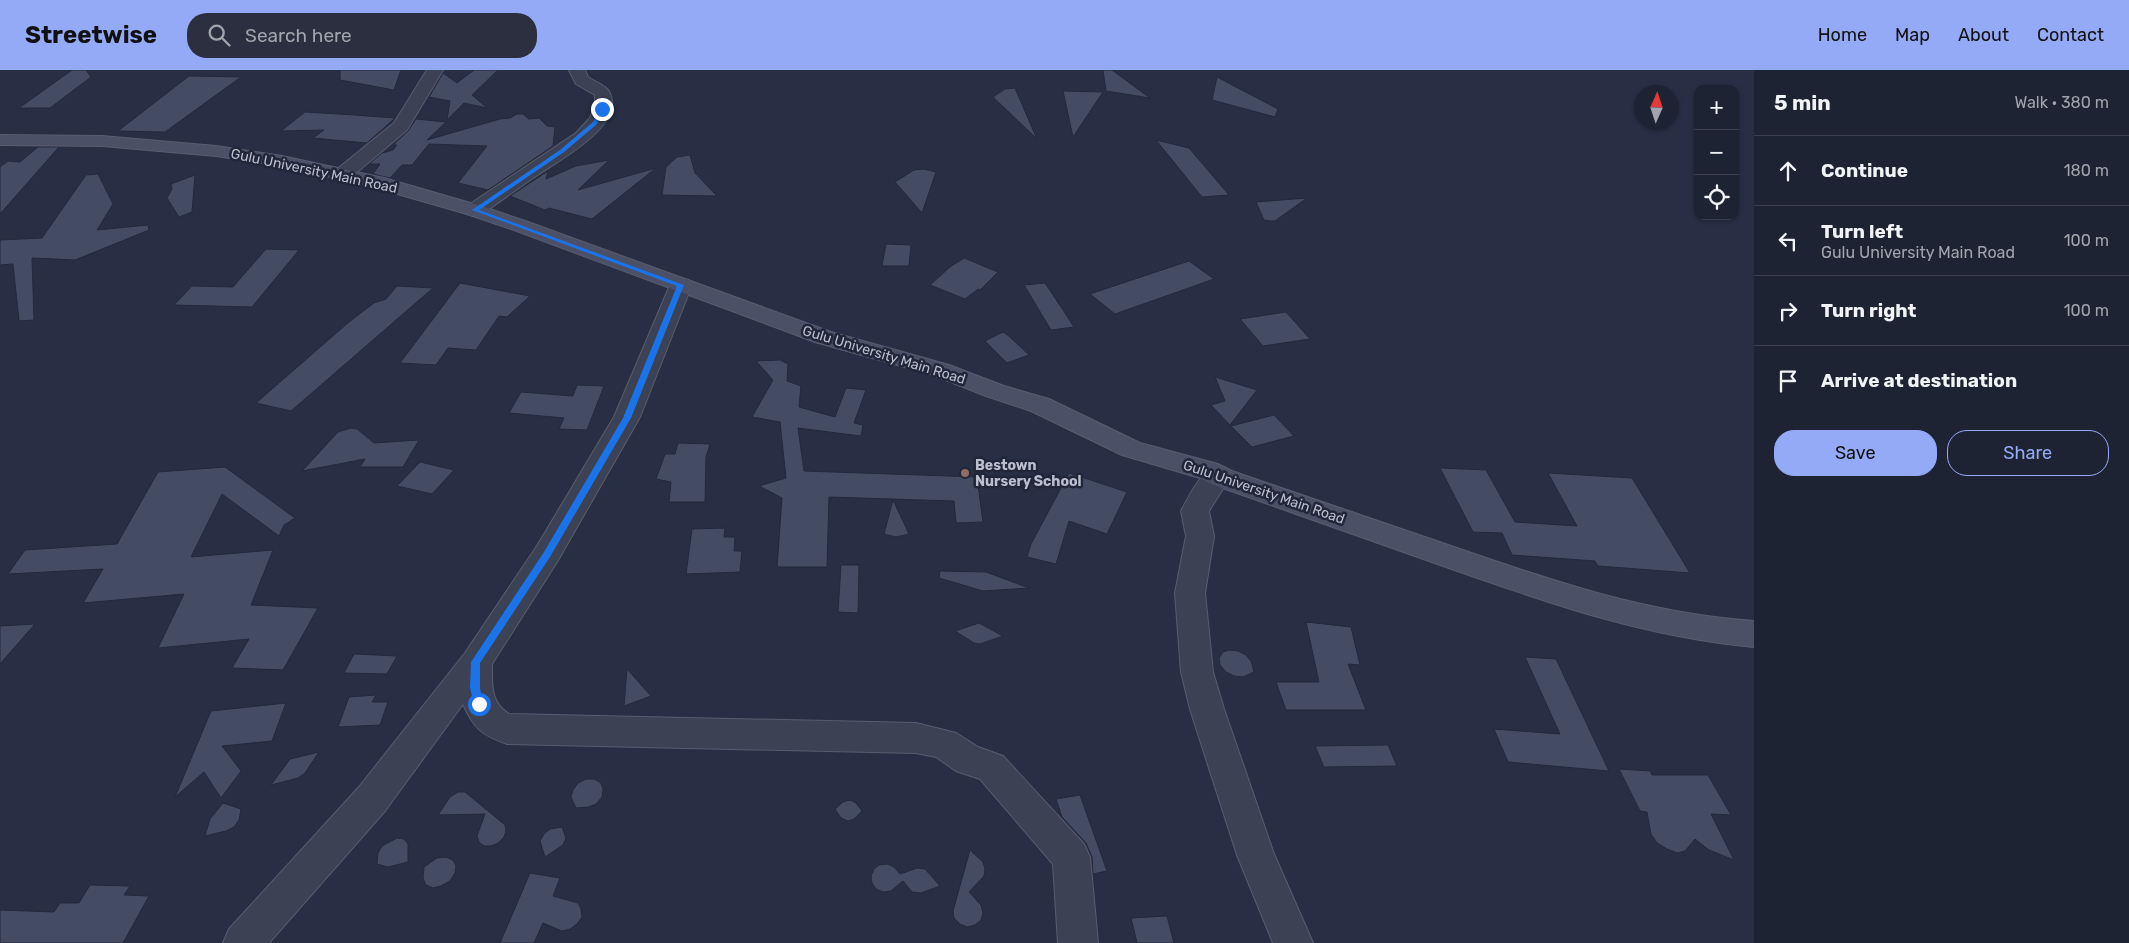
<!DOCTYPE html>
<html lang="en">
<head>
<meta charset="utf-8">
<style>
	:root { --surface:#1e2333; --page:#2b2f3f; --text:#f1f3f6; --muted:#a1a4ac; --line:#3c404e; --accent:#95aaf7 }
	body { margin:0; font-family:Rubik,sans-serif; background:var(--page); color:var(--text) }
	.controls { position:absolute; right:15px; top:15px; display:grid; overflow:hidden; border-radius:10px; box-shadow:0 1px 4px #0004 }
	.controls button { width:45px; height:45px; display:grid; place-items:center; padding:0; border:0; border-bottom:1px solid var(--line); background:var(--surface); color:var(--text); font:25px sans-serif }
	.compass { position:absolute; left:1634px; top:15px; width:45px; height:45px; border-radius:50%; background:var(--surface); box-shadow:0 1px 4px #0004; rotate:3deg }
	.stop { position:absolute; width:15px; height:15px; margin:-11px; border:4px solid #1a73e8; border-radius:50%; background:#fff }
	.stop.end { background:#1a73e8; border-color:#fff; box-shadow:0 1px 5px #0008 }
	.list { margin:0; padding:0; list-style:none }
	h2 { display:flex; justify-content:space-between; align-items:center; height:65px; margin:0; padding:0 20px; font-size:21px }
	h2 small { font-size:16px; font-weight:400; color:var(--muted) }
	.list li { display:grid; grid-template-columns:32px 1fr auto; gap:15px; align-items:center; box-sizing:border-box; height:70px; padding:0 20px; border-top:1px solid var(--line) }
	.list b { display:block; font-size:19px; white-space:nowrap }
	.list p { margin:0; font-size:16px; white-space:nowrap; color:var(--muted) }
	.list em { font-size:16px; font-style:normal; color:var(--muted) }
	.actions { display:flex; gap:10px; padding:15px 20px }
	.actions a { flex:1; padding:11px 0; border:1px solid var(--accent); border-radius:20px; text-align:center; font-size:18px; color:var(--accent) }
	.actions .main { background:var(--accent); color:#111 }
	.icon { flex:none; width:28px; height:28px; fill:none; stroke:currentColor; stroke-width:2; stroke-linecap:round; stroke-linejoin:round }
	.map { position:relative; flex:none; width:1754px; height:873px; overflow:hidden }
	header { display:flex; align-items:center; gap:30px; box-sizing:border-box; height:70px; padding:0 25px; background:var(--accent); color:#111 }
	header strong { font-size:24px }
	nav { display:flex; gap:28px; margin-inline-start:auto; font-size:18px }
	.search { width:350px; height:45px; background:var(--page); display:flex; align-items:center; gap:12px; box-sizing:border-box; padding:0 18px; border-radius:20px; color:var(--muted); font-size:19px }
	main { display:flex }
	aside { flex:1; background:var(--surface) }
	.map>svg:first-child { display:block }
</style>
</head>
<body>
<header>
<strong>Streetwise</strong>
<div class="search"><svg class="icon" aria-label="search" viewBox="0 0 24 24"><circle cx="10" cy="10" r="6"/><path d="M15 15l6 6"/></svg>Search here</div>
<nav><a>Home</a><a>Map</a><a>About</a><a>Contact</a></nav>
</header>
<main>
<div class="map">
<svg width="1754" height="873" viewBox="0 0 1754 873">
	<rect width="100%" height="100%" fill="#282f44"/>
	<path fill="#444c64" stroke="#23293b" d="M 72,0 L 86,0 L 91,7 L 50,38 L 19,38 Z
		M 340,0 L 401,0 L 394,20 L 340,10 Z
		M 474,0 L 498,0 L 472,25 L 487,38 L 464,33 L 447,50 L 450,31 L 429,27 L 443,3 L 457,13 Z
		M 1103,0 L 1112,0 L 1150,28 L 1106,21 Z
		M 189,6 L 241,7 L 165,62 L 118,61 Z
		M 1217,7 L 1278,39 L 1275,47 L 1212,30 Z
		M 1015,18 L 1037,69 L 993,27 L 1005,19 Z
		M 1063,21 L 1103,22 L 1073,67 Z
		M 305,42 L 354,45 L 395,48 L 367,73 L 313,68 L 324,60 L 281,61 Z
		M 517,44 L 523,44 L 529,49 L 539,48 L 547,56 L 555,57 L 553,76 L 488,120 L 458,113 L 487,76 L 429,74 L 412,95 L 402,95 L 390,108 L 373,104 L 380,94 L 369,94 L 382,83 L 393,80 L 397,75 L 393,75 L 408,61 L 416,49 L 446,52 L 427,70 L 500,49 L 510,48 Z
		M 1156,70 L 1189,78 L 1229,125 L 1202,127 Z
		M 38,77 L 59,77 L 0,144 L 0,97 L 8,91 L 20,92 Z
		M 690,85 L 695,103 L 717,126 L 662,125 L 666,97 L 677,87 Z
		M 609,90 L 578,120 L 656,98 L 592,149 L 549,138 L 545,140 L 510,126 L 548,101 L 546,109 L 576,96 Z
		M 924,99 L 936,102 L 922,143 L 895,112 L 914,100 Z
		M 98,104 L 113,134 L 97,160 L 148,155 L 149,160 L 75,190 L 32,188 L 34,250 L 19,251 L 13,194 L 0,195 L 0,170 L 42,168 L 86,105 Z
		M 195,105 L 192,142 L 179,147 L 167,128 L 172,119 L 171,114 Z
		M 1307,128 L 1275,151 L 1271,151 L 1264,150 L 1256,132 Z
		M 886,174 L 911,175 L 909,196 L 882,196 Z
		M 266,179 L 299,180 L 252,237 L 174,235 L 192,216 L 233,217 Z
		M 964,188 L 998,202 L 980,220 L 978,219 L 965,229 L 930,215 L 950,197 Z
		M 1189,191 L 1214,209 L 1115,244 L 1090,224 Z
		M 460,213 L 530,226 L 507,247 L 499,246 L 476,280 L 448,278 L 436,295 L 400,293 Z
		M 1045,213 L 1063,240 L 1074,257 L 1051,260 L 1024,215 Z
		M 397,216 L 433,218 L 291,341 L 256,333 L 349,252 L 374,233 L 386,229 Z
		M 1286,242 L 1310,269 L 1263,276 L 1240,249 Z
		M 1003,262 L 1010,267 L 1029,285 L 1007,293 L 985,271 Z
		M 780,290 L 788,294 L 787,311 L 801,316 L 799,337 L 835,347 L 846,318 L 866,320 L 854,353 L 863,355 L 861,366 L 798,358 L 804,401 L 977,407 L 983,452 L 956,453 L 954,431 L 829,427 L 827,497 L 777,497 L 782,428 L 759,416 L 786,408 L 780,352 L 752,347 L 773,310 L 756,291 Z
		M 1215,307 L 1257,320 L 1230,355 L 1211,335 L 1225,331 Z
		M 577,315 L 604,316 L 587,360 L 559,359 L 564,348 L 509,343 L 521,322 L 573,326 Z
		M 1274,345 L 1294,366 L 1252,377 L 1231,356 Z
		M 351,358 L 357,359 L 374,373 L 419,370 L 403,397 L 360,397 L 365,389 L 302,401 L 338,362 Z
		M 678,373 L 710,374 L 706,387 L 705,432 L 669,432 L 671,412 L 656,409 L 665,384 L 675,384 Z
		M 420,392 L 454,400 L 432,424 L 397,416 Z
		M 225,397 L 295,448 L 284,455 L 279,466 L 222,424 L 191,487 L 273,480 L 251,535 L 318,538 L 283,600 L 232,598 L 249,569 L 158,578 L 184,524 L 83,533 L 103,499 L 8,504 L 25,480 L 117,474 L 158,402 Z
		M 1440,398 L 1486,400 L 1515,452 L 1577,456 L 1548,403 L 1632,408 L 1690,503 L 1598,496 L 1595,491 L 1512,485 L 1502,463 L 1473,462 Z
		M 1069,403 L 1127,422 L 1107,464 L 1069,451 L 1056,494 L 1027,487 L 1031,474 Z
		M 893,430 L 909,464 L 896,467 L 884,464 Z
		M 725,458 L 724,467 L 735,467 L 734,481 L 742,481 L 740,502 L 686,504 L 692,459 Z
		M 841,495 L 859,495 L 858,543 L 838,542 Z
		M 940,501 L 986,502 L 1029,518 L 983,521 L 939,508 Z
		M 1306,552 L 1351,557 L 1360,595 L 1348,594 L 1366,640 L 1286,640 L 1276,612 L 1319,612 Z
		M 979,553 L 1003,566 L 980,574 L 974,573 L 955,561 Z
		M 35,554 L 0,594 L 0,556 Z
		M 1229,580 L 1238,581 L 1246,585 L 1251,591 L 1254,602 L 1243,607 L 1234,606 L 1226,602 L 1220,595 L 1219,588 L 1223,582 Z
		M 354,584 L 397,586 L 387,604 L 344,603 Z
		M 1525,587 L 1556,589 L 1609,701 L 1508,692 L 1494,659 L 1560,664 Z
		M 627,599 L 651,626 L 624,636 Z
		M 376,625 L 372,632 L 388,632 L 380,655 L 338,657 L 349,627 Z
		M 286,633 L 272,671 L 222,676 L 241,701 L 221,728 L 204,702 L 175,727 L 211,641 Z
		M 1388,675 L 1397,696 L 1324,697 L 1315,676 Z
		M 319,682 L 305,703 L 298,708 L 271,715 L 290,689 Z
		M 1619,699 L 1650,701 L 1652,705 L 1708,705 L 1731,745 L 1711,744 L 1734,790 L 1709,780 L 1695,769 L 1685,781 L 1677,783 L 1667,779 L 1657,773 L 1651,764 L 1647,742 L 1640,741 Z
		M 586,709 L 594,709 L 601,713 L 603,719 L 602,727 L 596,734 L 589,737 L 576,738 L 571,727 L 573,720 L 578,713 Z
		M 458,722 L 465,722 L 505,755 L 506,761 L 504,767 L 498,773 L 491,776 L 484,776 L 479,772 L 477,766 L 485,744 L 438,745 L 450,727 Z
		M 1080,725 L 1107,801 L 1093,804 L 1092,787 L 1086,773 L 1062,747 L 1056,729 Z
		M 850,730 L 856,733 L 862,741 L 854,749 L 848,751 L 841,748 L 835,739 L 843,732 Z
		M 223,733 L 241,739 L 239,750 L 234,757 L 226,761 L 205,766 L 210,749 Z
		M 562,757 L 566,768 L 563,775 L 545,787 L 540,771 L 544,764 L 550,759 Z
		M 397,768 L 404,769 L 408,774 L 408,792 L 388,797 L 377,794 L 378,783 L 382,776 Z
		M 970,780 L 983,792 L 985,799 L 984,806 L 969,822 L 981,835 L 983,843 L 981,850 L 975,855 L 967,857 L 960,854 L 954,848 L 953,841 Z
		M 446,787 L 453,790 L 456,796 L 455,803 L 450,811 L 441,816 L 433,818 L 426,815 L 423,808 L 424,797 L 437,788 Z
		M 887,794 L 894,797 L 900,804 L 917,798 L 925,799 L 940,816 L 921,823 L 912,822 L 903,811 L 891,821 L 883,822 L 876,819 L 872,813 L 871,806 L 874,799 L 879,795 Z
		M 530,803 L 560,808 L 553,826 L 578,833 L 581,839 L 582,847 L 577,854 L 570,859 L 562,861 L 543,853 L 534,873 L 500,873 Z
		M 90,815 L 130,816 L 124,825 L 149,826 L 123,873 L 0,873 L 0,840 L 54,842 L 60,833 L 79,833 Z
		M 1167,846 L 1174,873 L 1137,873 L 1131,848 Z"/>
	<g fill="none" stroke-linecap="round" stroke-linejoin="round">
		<g stroke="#585d6e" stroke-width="2">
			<path id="street" d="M 427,0 L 443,0 L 407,60 L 350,108 L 343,110 L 336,108 L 334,104 L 336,100 L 394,53 Z
				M 569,0 L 585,0 L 588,7 C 596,13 608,15 611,26 C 622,57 556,92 536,106 C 520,117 505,128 489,139 L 474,146 L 467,144 L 464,140 L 467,136 L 576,63 L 590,48 L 595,34 L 595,25 L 576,14 Z
				M 681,209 L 689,210 L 692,215 L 640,347 L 557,492 L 492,594 C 492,615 490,632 509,644 L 916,653 L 956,663 L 978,677 L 1003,686 L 1084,774 L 1090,787 L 1098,873 L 1058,873 L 1053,794 L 980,709 L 956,701 L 936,687 L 916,683 L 507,674 C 482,665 474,659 463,634 L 385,741 L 269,873 L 223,873 L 229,859 L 359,717 L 465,583 L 537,476 L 614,347 L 670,215 L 673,210 Z
				M 1218,397 L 1227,399 L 1231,406 L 1209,441 L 1214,466 L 1205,523 L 1213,602 L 1224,639 L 1274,784 L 1313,873 L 1273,873 L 1237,785 L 1190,639 L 1181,602 L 1175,523 L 1186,466 L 1181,441 C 1190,425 1199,402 1218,397 Z"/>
		</g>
		<g stroke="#585d6e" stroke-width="2">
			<path id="secondary" d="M 0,65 L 102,66 L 216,76 L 282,86 L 384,108 L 481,136 L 528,152 L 831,262 L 949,295 L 1004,316 L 1049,329 L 1140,373 L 1218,394 L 1232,401 C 1306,427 1380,452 1454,477 C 1555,512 1647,543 1754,551 L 1754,577 C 1645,567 1548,533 1446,497 C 1369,470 1291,442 1214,415 L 1200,408 L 1122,385 L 1031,341 L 986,326 L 933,305 L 815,272 L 514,160 L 467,144 L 373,117 L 282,96 L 216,86 L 102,76 L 0,75 Z"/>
		</g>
		<use href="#street" fill="#3c4254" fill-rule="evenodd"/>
		<use href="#secondary" fill="#4b5067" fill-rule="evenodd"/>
	</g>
	<path fill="#1a73e8" d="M 600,38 L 604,39 L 597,54 L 564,82 L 479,140 L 684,215 L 631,348 L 550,487 L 480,593 L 480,618 L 483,634 L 479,638 L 474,634 L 470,618 L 471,592 L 544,482 L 623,348 L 677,216 L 472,140 L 560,80 L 593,52 Z"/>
	<circle fill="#8d6e63" stroke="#212739" stroke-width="2" cx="965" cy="403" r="5"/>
	<g text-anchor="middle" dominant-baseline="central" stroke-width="5" stroke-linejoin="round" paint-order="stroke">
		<g font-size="14" fill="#babecd" stroke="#212739">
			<text transform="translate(314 101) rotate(12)">Gulu University Main Road</text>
			<text transform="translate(884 285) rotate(17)">Gulu University Main Road</text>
			<text transform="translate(1264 422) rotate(19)">Gulu University Main Road</text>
		</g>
		<g font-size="14" font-weight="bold" fill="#babecd" stroke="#212739" text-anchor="start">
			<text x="975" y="395">Bestown<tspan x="975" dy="16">Nursery School</tspan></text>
		</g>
	</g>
</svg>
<div class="controls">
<button>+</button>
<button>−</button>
<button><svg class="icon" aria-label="locate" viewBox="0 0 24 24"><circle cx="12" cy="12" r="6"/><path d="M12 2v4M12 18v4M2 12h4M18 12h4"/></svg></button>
</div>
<svg class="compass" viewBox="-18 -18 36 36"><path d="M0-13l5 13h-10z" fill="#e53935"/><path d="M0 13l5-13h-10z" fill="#a1a4ac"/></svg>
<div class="stop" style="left:479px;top:634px"></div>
<div class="stop end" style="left:602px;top:39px"></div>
</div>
<aside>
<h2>5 min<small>Walk · 380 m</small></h2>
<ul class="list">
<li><svg class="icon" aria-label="ahead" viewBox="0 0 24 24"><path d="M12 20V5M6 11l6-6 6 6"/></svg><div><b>Continue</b></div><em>180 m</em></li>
<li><svg class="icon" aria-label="left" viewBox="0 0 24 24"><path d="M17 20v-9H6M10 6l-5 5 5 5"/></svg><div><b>Turn left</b><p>Gulu University Main Road</p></div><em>100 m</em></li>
<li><svg class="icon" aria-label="right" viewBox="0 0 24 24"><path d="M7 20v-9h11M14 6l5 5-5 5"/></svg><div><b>Turn right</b></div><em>100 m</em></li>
<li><svg class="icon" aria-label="arrive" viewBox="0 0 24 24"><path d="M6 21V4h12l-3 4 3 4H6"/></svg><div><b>Arrive at destination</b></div></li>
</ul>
<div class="actions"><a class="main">Save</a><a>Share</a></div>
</aside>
</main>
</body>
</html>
